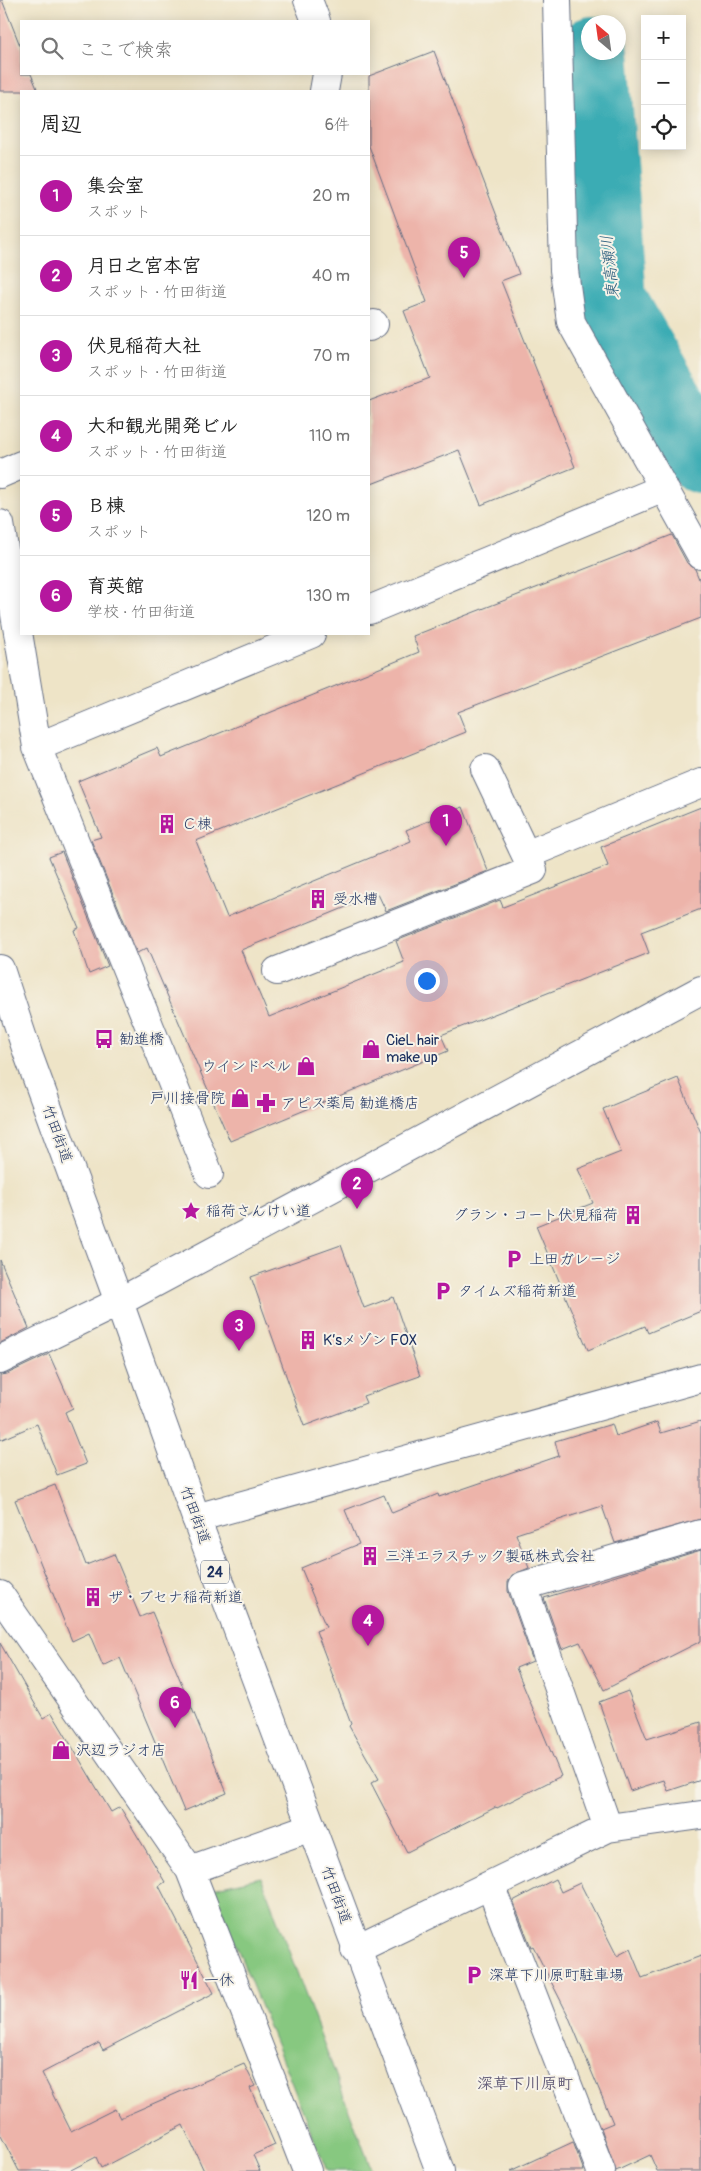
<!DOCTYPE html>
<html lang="ja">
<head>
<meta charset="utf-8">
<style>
	:root { --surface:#fff; --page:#f6f6f6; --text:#222; --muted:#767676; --line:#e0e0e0; --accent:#b5179e }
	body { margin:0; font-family:Pangolin,"Klee One",sans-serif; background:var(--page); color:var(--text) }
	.controls { position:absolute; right:15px; top:15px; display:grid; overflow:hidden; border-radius:0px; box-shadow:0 2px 12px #0003 }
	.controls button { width:45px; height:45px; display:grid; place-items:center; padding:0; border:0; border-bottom:1px solid var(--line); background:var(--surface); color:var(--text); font:25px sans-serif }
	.compass { position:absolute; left:581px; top:15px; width:45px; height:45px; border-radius:50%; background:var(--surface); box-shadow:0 2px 12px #0003; rotate:331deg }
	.you { position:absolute; left:426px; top:980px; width:18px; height:18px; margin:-12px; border:4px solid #fff; border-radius:50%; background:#1a73e8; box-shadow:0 0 0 8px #1a73e833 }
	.badge { display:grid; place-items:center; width:32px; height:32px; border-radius:50%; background:var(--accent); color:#fff; font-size:16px; font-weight:700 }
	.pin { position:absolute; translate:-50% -41px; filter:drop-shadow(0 1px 2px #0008) }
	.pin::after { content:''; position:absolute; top:26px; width:18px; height:15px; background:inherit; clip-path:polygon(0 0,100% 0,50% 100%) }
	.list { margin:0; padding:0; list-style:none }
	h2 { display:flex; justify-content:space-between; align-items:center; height:65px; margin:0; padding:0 20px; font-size:21px }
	h2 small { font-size:16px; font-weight:400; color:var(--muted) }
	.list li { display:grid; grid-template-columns:32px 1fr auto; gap:15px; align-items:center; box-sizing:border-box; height:80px; padding:0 20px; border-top:1px solid var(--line) }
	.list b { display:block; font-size:19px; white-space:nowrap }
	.list p { margin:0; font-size:16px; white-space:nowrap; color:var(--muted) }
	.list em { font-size:16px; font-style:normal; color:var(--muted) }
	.icon { flex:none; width:28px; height:28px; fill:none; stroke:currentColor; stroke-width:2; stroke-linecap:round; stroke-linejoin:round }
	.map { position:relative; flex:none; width:701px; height:2171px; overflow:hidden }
	.search { position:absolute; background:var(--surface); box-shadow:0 2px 12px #0003; left:20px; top:20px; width:350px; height:55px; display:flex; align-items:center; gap:12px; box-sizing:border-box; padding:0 18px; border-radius:0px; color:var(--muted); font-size:19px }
	.panel { position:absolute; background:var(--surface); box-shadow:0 2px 12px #0003; left:20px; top:90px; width:350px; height:545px; border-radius:0px }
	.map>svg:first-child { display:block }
</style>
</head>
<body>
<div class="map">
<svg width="701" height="2171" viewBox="0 0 701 2171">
	<rect width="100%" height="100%" fill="#f7f3e8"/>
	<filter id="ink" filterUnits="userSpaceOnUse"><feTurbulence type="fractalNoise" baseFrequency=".02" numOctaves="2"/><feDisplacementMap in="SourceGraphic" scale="10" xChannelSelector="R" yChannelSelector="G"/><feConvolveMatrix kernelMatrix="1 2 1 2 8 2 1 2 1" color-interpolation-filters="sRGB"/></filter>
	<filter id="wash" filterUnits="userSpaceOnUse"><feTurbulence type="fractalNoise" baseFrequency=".0096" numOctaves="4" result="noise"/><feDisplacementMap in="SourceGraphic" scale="20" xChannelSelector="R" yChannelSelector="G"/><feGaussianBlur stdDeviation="1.12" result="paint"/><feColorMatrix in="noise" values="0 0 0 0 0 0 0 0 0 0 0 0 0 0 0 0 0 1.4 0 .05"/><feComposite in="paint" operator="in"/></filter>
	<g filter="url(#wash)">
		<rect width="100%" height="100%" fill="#eee4c7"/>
		<path fill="#87c880" stroke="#517c6f" d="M 261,1877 L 372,2171 L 327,2171 L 213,1888 Z"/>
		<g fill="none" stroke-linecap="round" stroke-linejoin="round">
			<path stroke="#3aacb4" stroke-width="72" d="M 593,52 L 611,301 L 701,458"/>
		</g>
		<g id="blocks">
			<path fill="#edb4aa" d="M 0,0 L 2,0 L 21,48 L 21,74 L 31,74 L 38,91 L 0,91 Z
				M 434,51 L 519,274 L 501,281 L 575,467 L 481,505 L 459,450 L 369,485 L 369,401 L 430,378 L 404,311 L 427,302 L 369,146 L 369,76 Z
				M 672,535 L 687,563 L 695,569 L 701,584 L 701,618 L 458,712 L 466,732 L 196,841 L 227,917 L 411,841 L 406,830 L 463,807 L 488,871 L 386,911 L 378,894 L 241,950 L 269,1017 L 404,962 L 396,941 L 500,900 L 503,907 L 608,866 L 601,847 L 701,807 L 701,909 L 641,932 L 649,953 L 441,1035 L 448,1051 L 230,1141 L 147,948 L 137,953 L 91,840 L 101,837 L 78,781 L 157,748 L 161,757 L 419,652 L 413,636 Z
				M 62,852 L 108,966 L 89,974 L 74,930 L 79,928 L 49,857 Z
				M 678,1078 L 701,1133 L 701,1311 L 648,1333 L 645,1326 L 588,1350 L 536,1226 L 593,1203 L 578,1169 L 621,1152 L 603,1109 Z
				M 341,1245 L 364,1308 L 393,1297 L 420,1376 L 363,1396 L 366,1403 L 304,1426 L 251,1277 Z
				M 0,1260 L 29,1328 L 0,1343 Z
				M 49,1354 L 73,1408 L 65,1412 L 86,1464 L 57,1475 L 37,1424 L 0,1440 L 0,1375 L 7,1374 Z
				M 701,1421 L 701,1519 L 615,1543 L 602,1506 L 516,1534 L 529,1568 L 512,1575 L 508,1582 L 508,1591 L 533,1661 L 516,1668 L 561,1776 L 497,1808 L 496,1807 L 407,1852 L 371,1783 L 379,1779 L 349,1726 L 351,1724 L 316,1631 L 326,1627 L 301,1568 L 359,1544 L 345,1510 L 384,1495 L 392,1513 L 438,1494 L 439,1497 L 559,1456 L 555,1441 L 612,1424 L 616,1436 L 657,1422 L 661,1433 Z
				M 55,1485 L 86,1565 L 114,1554 L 140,1617 L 152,1612 L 227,1793 L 184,1811 L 120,1658 L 103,1666 L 89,1633 L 72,1641 L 15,1500 Z
				M 701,1550 L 701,1641 L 604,1690 L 580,1642 L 562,1649 L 544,1598 Z
				M 0,1643 L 43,1718 L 52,1713 L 111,1812 L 120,1807 L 165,1882 L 159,1886 L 214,1993 L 103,2050 L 99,2043 L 42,2073 L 71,2131 L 115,2109 L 120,2118 L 244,2064 L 255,2086 L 250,2088 L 275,2145 L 253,2155 L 260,2171 L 204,2171 L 183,2125 L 101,2168 L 96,2157 L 69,2171 L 19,2171 L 0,2134 Z
				M 628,1691 L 647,1739 L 701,1722 L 701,1780 L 668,1791 L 664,1780 L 630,1791 L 599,1702 Z
				M 555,1879 L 561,1892 L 580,1883 L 617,1956 L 630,1949 L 642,1978 L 701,1956 L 701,2171 L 657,2171 L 650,2155 L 616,2171 L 601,2128 L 613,2123 L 568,2015 L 533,1946 L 531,1947 L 513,1901 Z
				M 573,2142 L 584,2171 L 510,2171 Z"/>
		</g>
	</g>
	<g filter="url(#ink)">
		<use href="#blocks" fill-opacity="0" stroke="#656e83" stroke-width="1"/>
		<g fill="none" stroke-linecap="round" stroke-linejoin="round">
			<g stroke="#656e83" stroke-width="30">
				<path id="minor" d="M 308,0 L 316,21
					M 557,0 L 564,270 L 571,322 L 701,555
					M 324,91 L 327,74
					M 369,327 L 374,324
					M 0,474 L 21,465
					M 0,524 L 37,747 L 311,634
					M 369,610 L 664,488
					M 37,747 L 209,1174
					M 526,855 L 701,783
					M 277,971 L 533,870 L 485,769
					M 0,1360 L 119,1302 L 701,990
					M 196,1518 L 701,1378
					M 0,1595 L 190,1870 L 307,2171
					M 608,1828 L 523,1586 L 701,1534
					M 190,1870 L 311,1827
					M 490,1885 L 601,2171
					M 355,1950 L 608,1828 L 701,1815"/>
			</g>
			<g stroke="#656e83" stroke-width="30">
				<path id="highway" d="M 0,969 L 28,1054 L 119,1302 L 196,1518 L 440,2171"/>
			</g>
			<use href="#minor" stroke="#fff" stroke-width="28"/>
			<use href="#highway" stroke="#fff" stroke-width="28"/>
		</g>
	</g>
	<defs>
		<g id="building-bare" transform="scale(1.5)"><path d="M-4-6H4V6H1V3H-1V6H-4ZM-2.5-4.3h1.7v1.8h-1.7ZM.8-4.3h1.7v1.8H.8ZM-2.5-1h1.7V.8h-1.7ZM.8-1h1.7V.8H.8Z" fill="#b5179e" stroke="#f7f3e8" stroke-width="2.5" paint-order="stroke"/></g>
		<g id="bus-bare" transform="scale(1.5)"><path d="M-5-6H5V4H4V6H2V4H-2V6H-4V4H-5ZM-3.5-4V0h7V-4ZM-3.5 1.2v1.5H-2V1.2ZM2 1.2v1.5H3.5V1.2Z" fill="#b5179e" stroke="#f7f3e8" stroke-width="2.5" paint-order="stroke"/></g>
		<g id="shop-bare" transform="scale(1.5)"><path d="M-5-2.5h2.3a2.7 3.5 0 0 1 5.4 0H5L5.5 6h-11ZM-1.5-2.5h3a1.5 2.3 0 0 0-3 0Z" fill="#b5179e" stroke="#f7f3e8" stroke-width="2.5" paint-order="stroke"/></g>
		<g id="pharmacy-bare" transform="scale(1.5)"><path d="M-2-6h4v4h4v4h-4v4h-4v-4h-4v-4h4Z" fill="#b5179e" stroke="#f7f3e8" stroke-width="2.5" paint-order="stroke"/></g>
		<g id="sight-bare" transform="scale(1.5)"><path d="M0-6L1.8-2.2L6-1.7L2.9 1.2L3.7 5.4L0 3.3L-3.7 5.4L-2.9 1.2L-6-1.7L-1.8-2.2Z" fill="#b5179e" stroke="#f7f3e8" stroke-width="2.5" paint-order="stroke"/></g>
		<g id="parking-bare" transform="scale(1.5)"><path d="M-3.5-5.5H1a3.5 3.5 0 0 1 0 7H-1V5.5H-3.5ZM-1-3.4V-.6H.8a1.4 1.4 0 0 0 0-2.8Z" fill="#b5179e" stroke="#f7f3e8" stroke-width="2.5" paint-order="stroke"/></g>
		<g id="restaurant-bare" transform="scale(1.5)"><path d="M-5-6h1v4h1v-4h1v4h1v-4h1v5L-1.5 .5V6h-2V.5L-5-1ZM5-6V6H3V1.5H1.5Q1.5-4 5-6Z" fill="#b5179e" stroke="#f7f3e8" stroke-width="2.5" paint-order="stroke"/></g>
	</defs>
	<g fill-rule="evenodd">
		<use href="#building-bare" x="167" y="824"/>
		<use href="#building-bare" x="318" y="899"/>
		<use href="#bus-bare" x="104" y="1039"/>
		<use href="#shop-bare" x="371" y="1049"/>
		<use href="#shop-bare" x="306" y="1066"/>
		<use href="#shop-bare" x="240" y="1098"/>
		<use href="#pharmacy-bare" x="266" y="1103"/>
		<use href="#sight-bare" x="191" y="1211"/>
		<use href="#building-bare" x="633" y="1215"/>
		<use href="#parking-bare" x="514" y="1259"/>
		<use href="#parking-bare" x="443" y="1291"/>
		<use href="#building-bare" x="308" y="1340"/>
		<use href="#building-bare" x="370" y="1556"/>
		<use href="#building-bare" x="93" y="1597"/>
		<use href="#shop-bare" x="61" y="1750"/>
		<use href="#parking-bare" x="474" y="1975"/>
		<use href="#restaurant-bare" x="189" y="1980"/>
	</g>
	<g text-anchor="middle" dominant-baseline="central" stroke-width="4" stroke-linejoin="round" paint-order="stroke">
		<rect fill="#f7f3e8" stroke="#5d6a87" stroke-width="1" x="201" y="1560.5" width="28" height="23" rx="4"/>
		<g font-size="14" font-weight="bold" fill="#1b2f5e">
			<text x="215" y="1572">24</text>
		</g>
		<g font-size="15" fill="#1b2f5e" stroke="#f7f3e8" text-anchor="start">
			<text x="182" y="824">Ｃ棟</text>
			<text x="333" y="899">受水槽</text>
			<text x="119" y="1039">勧進橋</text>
			<text x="386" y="1040">CieL hair<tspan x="386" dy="17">make up</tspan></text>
			<text x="291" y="1066" text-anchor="end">ウインドベル</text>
			<text x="225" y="1098" text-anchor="end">戸川接骨院</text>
			<text x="281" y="1103">アピス薬局 勧進橋店</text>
			<text x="206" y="1211">稲荷さんけい道</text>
			<text x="618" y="1215" text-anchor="end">グラン・コート伏見稲荷</text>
			<text x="529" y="1259">上田ガレージ</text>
			<text x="458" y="1291">タイムズ稲荷新道</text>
			<text x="323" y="1340">K’sメゾン FOX</text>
			<text x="385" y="1556">三洋エラスチック製砥株式会社</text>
			<text x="108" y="1597">ザ・ブセナ稲荷新道</text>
			<text x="76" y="1750">沢辺ラジオ店</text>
			<text x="489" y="1975">深草下川原町駐車場</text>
			<text x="204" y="1980">一休</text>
		</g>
		<g font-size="15" fill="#1b2f5e" stroke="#f7f3e8">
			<text transform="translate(57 1134) rotate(70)">竹田街道</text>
			<text transform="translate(195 1515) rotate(70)">竹田街道</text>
			<text transform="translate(336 1895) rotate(70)">竹田街道</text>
		</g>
		<g font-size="16" font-style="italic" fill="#265b7c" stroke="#f7f3e8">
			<text transform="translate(610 267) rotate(-96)">東高瀬川</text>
		</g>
		<g font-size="16" font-weight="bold" fill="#645e79" stroke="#f7f3e8">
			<text x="525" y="2084">深草下川原町</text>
		</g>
	</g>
</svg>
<div class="controls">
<button>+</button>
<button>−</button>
<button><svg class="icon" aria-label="locate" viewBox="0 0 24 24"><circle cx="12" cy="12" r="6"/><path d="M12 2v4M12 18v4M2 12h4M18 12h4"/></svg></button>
</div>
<svg class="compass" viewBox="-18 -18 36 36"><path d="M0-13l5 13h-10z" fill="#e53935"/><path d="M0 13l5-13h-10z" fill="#767676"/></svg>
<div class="you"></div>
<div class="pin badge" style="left:446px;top:846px">1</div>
<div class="pin badge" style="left:357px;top:1209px">2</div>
<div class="pin badge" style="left:239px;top:1351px">3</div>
<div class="pin badge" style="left:368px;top:1646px">4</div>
<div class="pin badge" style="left:464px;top:278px">5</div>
<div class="pin badge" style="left:175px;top:1728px">6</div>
<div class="search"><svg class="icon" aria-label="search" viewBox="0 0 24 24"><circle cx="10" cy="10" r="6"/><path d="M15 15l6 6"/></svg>ここで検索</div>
<section class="panel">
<h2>周辺<small>6件</small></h2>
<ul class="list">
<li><span class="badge">1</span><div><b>集会室</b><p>スポット</p></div><em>20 m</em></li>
<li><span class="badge">2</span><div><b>月日之宮本宮</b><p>スポット · 竹田街道</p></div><em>40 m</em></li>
<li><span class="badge">3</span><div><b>伏見稲荷大社</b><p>スポット · 竹田街道</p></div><em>70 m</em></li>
<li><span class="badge">4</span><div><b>大和観光開発ビル</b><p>スポット · 竹田街道</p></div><em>110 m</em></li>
<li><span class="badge">5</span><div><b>Ｂ棟</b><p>スポット</p></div><em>120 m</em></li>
<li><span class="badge">6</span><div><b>育英館</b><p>学校 · 竹田街道</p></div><em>130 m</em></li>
</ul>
</section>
</div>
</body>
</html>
